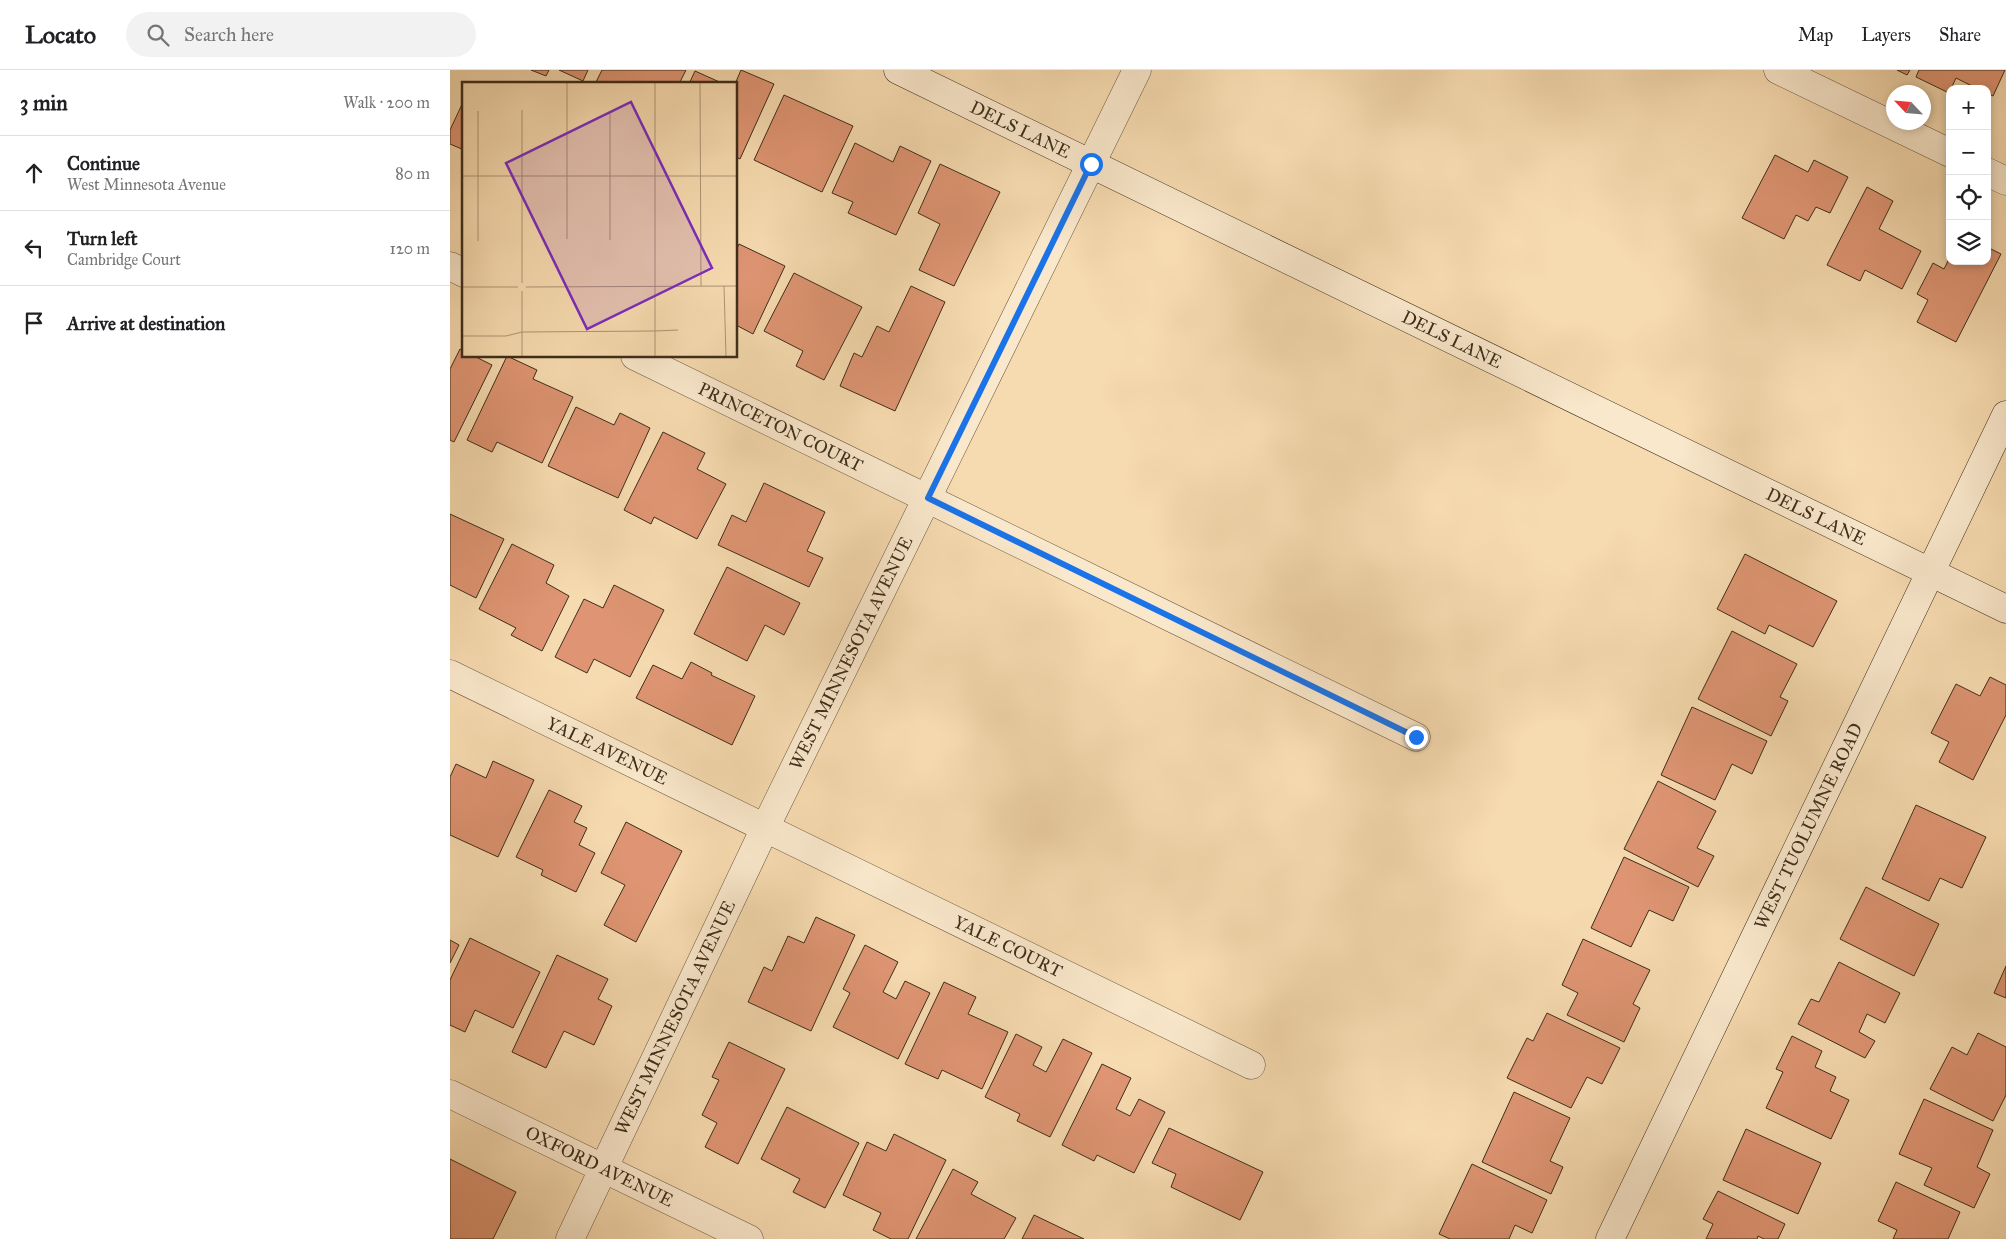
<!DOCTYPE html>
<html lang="en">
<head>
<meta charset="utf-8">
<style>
	:root { --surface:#fff; --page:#f2f2f2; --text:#202124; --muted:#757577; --line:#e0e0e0 }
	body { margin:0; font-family:"IM FELL Great Primer",serif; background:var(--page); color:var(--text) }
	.controls { position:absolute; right:15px; top:15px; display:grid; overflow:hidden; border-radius:10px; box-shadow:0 2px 8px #0003 }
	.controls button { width:45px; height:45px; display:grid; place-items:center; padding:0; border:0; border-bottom:1px solid var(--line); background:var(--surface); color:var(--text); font:25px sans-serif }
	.compass { position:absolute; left:1436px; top:15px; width:45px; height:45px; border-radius:50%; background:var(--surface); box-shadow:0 2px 8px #0003; rotate:296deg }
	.stop { position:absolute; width:15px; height:15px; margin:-11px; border:4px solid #1a73e8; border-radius:50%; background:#fff }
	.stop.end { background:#1a73e8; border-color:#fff; box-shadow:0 1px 5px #0008 }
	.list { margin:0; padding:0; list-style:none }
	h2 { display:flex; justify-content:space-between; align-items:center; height:65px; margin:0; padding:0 20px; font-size:21px }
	h2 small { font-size:16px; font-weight:400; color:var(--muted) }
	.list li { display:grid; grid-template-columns:32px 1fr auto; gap:15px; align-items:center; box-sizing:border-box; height:75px; padding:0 20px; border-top:1px solid var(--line) }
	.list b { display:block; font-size:19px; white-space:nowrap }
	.list p { margin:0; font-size:16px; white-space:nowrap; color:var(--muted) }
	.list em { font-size:16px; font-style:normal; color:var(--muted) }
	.icon { flex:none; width:28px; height:28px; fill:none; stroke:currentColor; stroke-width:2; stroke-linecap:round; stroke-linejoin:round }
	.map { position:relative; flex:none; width:1556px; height:1169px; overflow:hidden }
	header { display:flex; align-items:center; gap:30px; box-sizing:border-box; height:70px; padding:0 25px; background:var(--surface); border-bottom:1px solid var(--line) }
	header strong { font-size:24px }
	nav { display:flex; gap:28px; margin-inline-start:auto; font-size:18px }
	.search { width:350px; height:45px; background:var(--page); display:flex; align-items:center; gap:12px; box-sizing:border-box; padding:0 18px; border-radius:28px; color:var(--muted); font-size:19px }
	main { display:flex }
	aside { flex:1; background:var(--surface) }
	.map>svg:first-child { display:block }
</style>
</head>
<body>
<header>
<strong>Locato</strong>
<div class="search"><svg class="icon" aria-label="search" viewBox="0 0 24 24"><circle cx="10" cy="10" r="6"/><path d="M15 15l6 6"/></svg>Search here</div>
<nav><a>Map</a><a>Layers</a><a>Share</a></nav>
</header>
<main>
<aside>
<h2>3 min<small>Walk · 200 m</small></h2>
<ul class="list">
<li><svg class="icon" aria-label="ahead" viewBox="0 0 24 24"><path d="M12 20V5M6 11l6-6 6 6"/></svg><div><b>Continue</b><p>West Minnesota Avenue</p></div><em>80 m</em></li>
<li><svg class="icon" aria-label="left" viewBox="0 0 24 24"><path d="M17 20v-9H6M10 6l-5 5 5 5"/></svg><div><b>Turn left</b><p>Cambridge Court</p></div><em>120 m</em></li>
<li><svg class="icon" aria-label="arrive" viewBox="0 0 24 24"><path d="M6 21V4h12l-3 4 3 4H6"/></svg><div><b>Arrive at destination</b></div></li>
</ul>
</aside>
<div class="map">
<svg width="1556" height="1169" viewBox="0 0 1556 1169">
	<rect width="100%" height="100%" fill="#f7dbb0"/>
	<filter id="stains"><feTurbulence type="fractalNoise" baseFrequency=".004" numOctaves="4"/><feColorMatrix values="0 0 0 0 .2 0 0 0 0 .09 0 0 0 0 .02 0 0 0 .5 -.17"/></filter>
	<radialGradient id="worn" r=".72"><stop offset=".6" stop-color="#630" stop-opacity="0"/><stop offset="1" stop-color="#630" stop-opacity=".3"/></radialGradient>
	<path fill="#df9573" stroke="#3d2d1a" d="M 81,0 L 99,0 L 96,6 Z
		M 109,0 L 138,0 L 133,11 Z
		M 152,0 L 236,0 L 229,14 L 145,14 Z
		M 291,0 L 324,14 L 290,89 L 286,87 L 285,14 Z
		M 1447,0 L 1460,0 L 1457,5 Z
		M 1469,0 L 1555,0 L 1543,26 L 1537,23 L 1537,19 L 1528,19 L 1506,8 L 1499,23 L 1466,7 Z
		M 245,1 L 274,14 L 239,14 Z
		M 334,25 L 403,56 L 372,122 L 304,90 Z
		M 14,30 L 14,80 L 0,74 L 0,60 Z
		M 405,73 L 443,92 L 450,76 L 481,91 L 446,165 L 398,143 L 403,132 L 382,123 Z
		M 1325,85 L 1358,102 L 1364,90 L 1398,107 L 1380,143 L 1366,137 L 1358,151 L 1346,145 L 1334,169 L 1292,148 Z
		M 490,94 L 550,122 L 504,216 L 469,200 L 490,154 L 468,143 Z
		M 1417,117 L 1443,131 L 1429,159 L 1471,181 L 1452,219 L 1415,200 L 1410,211 L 1377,195 Z
		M 289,174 L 335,196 L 303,264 L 286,255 L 286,180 Z
		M 1537,177 L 1551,184 L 1506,272 L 1467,252 L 1478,230 L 1467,224 L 1483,193 L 1494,199 L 1500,187 L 1500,191 L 1537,191 Z
		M 344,203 L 412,237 L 374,310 L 346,296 L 353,281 L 314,261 Z
		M 461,216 L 495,232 L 445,341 L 390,316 L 404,283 L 412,287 L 427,256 L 439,262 Z
		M 10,279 L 14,281 L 14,286 L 24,286 L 42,295 L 4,372 L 0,370 L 0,299 Z
		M 57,286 L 87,300 L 83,309 L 123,327 L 92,393 L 47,372 L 42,382 L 17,370 Z
		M 126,337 L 164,355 L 170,343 L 200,358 L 168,428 L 98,396 Z
		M 213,362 L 255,383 L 247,399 L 276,414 L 247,469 L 204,447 L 201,454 L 174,440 Z
		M 314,413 L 375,442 L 357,481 L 373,488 L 359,517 L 268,475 L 282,445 L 296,452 Z
		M 0,444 L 54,469 L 26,528 L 0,515 Z
		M 62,474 L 104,495 L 96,513 L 119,526 L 92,581 L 61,565 L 66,558 L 29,539 Z
		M 1295,484 L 1387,531 L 1363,577 L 1319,555 L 1315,564 L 1267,539 Z
		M 277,497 L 350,533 L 334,565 L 315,555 L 297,591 L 244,564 Z
		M 164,515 L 214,540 L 180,607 L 144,589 L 137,603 L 105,587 L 134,529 L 153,538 Z
		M 1282,561 L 1347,594 L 1330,627 L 1338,631 L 1321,666 L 1248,629 Z
		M 241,592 L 262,603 L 261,605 L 305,626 L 282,675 L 186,628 L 203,595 L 232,609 Z
		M 1540,607 L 1556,615 L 1556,645 L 1523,710 L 1489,692 L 1499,672 L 1481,663 L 1506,614 L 1530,626 Z
		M 1242,637 L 1317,671 L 1302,704 L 1282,694 L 1265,730 L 1211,705 Z
		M 43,691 L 84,710 L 48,787 L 0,765 L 0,707 L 6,694 L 36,708 Z
		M 1208,711 L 1266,741 L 1247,778 L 1264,786 L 1248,817 L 1174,779 Z
		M 99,720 L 132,736 L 124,752 L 137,758 L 129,775 L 145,783 L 126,822 L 91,805 L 93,800 L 66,787 Z
		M 1466,735 L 1536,767 L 1512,818 L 1490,808 L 1479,831 L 1432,809 Z
		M 176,752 L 232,781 L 186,872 L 154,855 L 175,815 L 151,803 Z
		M 1174,787 L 1239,817 L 1223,851 L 1199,840 L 1181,877 L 1141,858 Z
		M 1416,817 L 1489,854 L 1464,906 L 1390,869 Z
		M 366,847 L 405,865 L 361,961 L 298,932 L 314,897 L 322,901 L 338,866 L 354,873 Z
		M 20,868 L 90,902 L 63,958 L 25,940 L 15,962 L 0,955 L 0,910 Z
		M 1133,869 L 1200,900 L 1183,934 L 1190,938 L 1174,972 L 1117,945 L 1128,923 L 1112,915 Z
		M 0,870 L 9,875 L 0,893 Z
		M 415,875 L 448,892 L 433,922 L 446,929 L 455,911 L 480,923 L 448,989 L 383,957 L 400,923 L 393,919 Z
		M 107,885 L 158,909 L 148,929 L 162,936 L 144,975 L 114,961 L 96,998 L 62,982 Z
		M 1389,892 L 1450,923 L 1435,953 L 1417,944 L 1409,962 L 1425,971 L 1415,988 L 1348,954 L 1361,929 L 1369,932 Z
		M 1556,896 L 1556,928 L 1544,923 Z
		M 494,912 L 526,927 L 518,944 L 558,962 L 532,1019 L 492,1000 L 488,1009 L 455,994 Z
		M 1097,943 L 1170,978 L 1152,1014 L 1137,1007 L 1121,1038 L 1057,1008 L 1077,968 L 1083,971 Z
		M 1528,963 L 1556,977 L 1556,1025 L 1543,1051 L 1480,1019 L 1502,977 L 1517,985 Z
		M 566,964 L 592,977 L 583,995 L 596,1002 L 613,969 L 642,983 L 600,1067 L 567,1051 L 570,1044 L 535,1027 Z
		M 1342,966 L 1372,981 L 1365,997 L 1386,1007 L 1380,1021 L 1399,1030 L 1381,1069 L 1316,1038 L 1333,1002 L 1326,999 Z
		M 279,972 L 335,999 L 288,1094 L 255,1077 L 267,1053 L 252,1045 L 269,1010 L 262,1007 Z
		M 652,994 L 681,1008 L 666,1039 L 680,1046 L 689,1029 L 715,1042 L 684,1103 L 647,1085 L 644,1091 L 612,1075 Z
		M 1064,1022 L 1120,1048 L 1100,1091 L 1113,1097 L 1101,1124 L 1032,1092 Z
		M 1474,1029 L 1543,1060 L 1527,1097 L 1540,1104 L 1524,1138 L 1474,1115 L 1482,1098 L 1449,1084 Z
		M 337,1037 L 409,1073 L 375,1138 L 343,1122 L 350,1109 L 311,1089 Z
		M 719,1058 L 813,1102 L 790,1150 L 721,1117 L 726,1104 L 702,1093 Z
		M 1296,1059 L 1371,1093 L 1348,1144 L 1273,1110 Z
		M 444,1064 L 496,1090 L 458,1169 L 441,1169 L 423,1160 L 431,1143 L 393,1125 L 417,1072 L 436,1081 Z
		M 0,1089 L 66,1122 L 43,1169 L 0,1169 Z
		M 1022,1094 L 1097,1130 L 1082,1163 L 1065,1155 L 1059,1169 L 1000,1169 L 989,1164 Z
		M 503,1099 L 528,1112 L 521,1124 L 566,1148 L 554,1169 L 466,1169 Z
		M 1446,1112 L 1510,1142 L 1498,1169 L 1443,1169 L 1447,1160 L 1428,1151 Z
		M 1268,1121 L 1335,1154 L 1328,1169 L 1314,1169 L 1308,1166 L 1307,1169 L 1256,1169 L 1263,1154 L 1253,1149 Z
		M 584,1145 L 634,1169 L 572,1169 Z"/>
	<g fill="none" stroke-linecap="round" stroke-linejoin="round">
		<g stroke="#6c5840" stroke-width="29">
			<g id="street">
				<path d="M 1328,0 L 1500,83"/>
				<path d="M 1537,102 L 1556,111"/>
				<path d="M 0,196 L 14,203"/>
				<path id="s1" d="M 185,286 L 966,667"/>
				<path id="s2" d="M 0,604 L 801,995"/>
				<path id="s3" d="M 0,1024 L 299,1169"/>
				<path id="s4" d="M 120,1169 L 315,758 L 687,0"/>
			</g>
		</g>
		<g stroke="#3d2d1a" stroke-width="29">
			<g id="secondary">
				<path id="s5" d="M 448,0 L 1556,539"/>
				<path id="s6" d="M 1160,1169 L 1556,345"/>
			</g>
		</g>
		<use href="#street" stroke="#fae8cc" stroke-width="28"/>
		<use href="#secondary" stroke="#fae8cc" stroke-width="28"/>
	</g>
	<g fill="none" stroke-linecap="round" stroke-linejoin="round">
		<path stroke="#1a73e8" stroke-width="6" d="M 641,94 L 478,428 L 966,667"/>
	</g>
	<g text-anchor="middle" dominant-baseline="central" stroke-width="4.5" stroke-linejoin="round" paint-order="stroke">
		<g font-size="18" fill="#3d2d1a" stroke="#fae8cc">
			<text stroke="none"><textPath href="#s5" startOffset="136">DELS LANE</textPath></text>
			<text stroke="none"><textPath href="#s5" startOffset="616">DELS LANE</textPath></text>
			<text stroke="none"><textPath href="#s1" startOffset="162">PRINCETON COURT</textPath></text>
			<text stroke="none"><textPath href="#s5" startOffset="1021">DELS LANE</textPath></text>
			<text stroke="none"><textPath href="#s4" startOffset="650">WEST MINNESOTA AVENUE</textPath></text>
			<text stroke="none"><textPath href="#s2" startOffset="175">YALE AVENUE</textPath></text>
			<text stroke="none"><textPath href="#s6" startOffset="458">WEST TUOLUMNE ROAD</textPath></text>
			<text stroke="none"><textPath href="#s2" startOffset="621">YALE COURT</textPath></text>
			<text stroke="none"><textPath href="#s4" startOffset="245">WEST MINNESOTA AVENUE</textPath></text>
			<text stroke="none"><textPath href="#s3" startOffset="166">OXFORD AVENUE</textPath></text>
		</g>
	</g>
	<g transform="translate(12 12)">
		<rect width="275" height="275" fill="#f7dbb0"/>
		<path fill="none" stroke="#ad9574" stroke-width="1" d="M 193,0 L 193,275M 238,0 L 239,204M 60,28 L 60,201M 148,29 L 148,158M 0,94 L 275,94M 105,157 L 105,0M 16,159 L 16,29M 262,204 L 264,275M 0,205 L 56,205M 64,205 L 275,204M 60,209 L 60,275M 193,249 L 216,248M 0,254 L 44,254 L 60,250 L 193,249"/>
		<path fill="#7b2cbf" fill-opacity="0.15" stroke="#7b2cbf" stroke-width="2.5" d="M 169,20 L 250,186 L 125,247 L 44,81 Z"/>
		<rect width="275" height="275" fill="none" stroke="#3d2d1a" stroke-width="2.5"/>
	</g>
	<rect width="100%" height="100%" filter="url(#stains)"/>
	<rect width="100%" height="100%" fill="url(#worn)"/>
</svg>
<div class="controls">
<button>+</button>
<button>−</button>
<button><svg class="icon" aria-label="locate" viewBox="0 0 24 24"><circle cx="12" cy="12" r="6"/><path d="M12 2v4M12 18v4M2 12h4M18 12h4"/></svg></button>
<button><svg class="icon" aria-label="layers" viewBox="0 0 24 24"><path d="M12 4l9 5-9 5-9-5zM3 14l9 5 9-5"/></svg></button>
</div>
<svg class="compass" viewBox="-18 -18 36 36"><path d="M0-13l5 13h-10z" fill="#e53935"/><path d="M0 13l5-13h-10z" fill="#757577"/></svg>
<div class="stop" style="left:641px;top:94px"></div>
<div class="stop end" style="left:966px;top:667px"></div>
</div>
</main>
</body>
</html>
